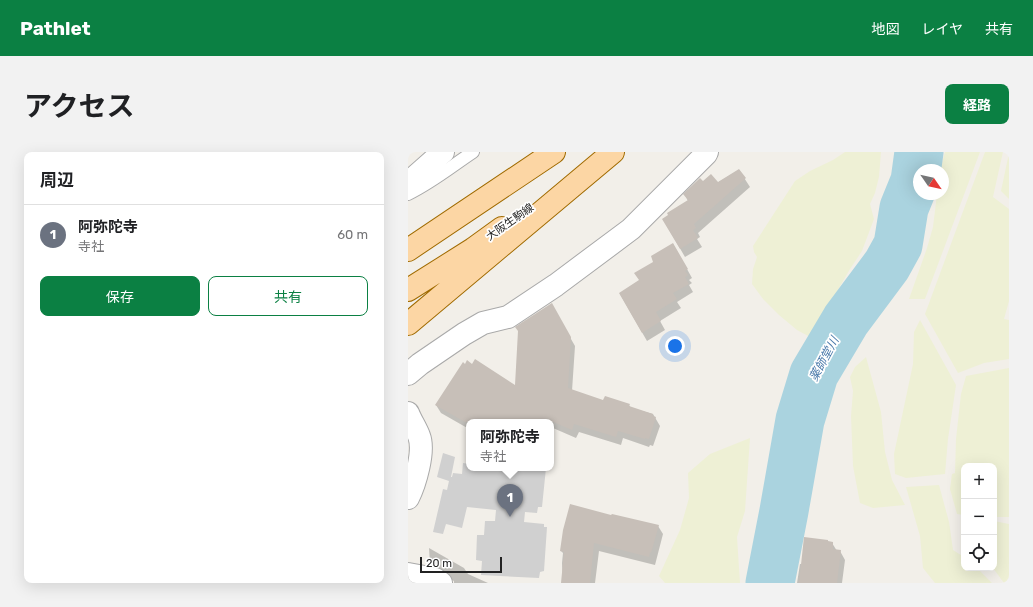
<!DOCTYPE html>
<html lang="ja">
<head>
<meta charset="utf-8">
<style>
	:root { --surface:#fff; --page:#f2f2f2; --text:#202124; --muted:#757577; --line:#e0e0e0; --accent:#0b8043 }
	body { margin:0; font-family:Rubik,"Noto Sans JP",sans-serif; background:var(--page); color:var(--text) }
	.controls { position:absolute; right:12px; bottom:12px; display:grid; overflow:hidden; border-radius:8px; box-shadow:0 4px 16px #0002 }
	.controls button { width:36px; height:36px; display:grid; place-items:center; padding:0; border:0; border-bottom:1px solid var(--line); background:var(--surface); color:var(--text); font:20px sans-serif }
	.compass { position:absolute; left:505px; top:12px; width:36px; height:36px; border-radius:50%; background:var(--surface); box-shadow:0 4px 16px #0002; rotate:124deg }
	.scale { position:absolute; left:12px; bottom:10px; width:82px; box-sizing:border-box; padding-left:4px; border:2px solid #222; border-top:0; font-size:11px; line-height:14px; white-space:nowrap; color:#222; -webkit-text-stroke:3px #fff; paint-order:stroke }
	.you { position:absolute; left:267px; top:194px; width:14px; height:14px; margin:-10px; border:3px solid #fff; border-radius:50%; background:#1a73e8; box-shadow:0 0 0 6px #1a73e833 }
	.badge { display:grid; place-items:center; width:26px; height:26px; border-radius:50%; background:var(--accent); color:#fff; font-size:13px; font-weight:700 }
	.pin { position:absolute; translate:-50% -33px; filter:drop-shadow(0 1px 2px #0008) }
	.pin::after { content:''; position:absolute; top:21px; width:14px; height:12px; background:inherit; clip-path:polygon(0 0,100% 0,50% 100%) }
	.popup { position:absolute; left:58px; top:267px; width:88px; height:52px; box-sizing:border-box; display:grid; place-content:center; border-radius:8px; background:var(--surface); filter:drop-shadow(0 1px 3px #0005); font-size:13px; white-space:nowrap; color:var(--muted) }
	.popup b { font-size:15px; color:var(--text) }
	.popup::after { content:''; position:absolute; left:50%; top:100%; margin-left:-8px; border:8px solid transparent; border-top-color:var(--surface) }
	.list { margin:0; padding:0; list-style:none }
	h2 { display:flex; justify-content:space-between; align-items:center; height:52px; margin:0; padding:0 16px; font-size:17px }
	h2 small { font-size:13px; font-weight:400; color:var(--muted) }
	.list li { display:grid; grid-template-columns:26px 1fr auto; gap:12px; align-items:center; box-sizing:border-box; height:60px; padding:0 16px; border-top:1px solid var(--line) }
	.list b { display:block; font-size:15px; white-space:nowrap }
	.list p { margin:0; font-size:13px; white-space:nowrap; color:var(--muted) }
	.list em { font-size:13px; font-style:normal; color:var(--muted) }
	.actions { display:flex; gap:8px; padding:12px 16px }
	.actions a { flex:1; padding:9px 0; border:1px solid var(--accent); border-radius:8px; text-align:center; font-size:14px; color:var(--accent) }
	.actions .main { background:var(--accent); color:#fff }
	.icon { flex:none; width:22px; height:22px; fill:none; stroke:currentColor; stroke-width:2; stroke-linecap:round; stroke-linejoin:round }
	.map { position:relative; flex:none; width:601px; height:431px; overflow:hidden; border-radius:8px }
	header { display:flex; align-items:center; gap:24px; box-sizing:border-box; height:56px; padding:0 20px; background:var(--accent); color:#fff }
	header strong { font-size:19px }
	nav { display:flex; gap:22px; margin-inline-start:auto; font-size:14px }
	.intro { display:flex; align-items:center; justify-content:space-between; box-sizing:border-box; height:96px; padding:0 24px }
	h1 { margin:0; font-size:28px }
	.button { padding:10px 18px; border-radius:8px; background:var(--accent); color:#fff; font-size:14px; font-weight:700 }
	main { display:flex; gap:24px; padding:0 24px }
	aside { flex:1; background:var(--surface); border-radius:8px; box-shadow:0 4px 16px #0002 }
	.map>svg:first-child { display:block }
</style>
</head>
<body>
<header>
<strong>Pathlet</strong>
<nav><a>地図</a><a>レイヤ</a><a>共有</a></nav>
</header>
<div class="intro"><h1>アクセス</h1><a class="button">経路</a></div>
<main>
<aside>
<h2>周辺<small></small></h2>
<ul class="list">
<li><span class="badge" style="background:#6b7280">1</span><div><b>阿弥陀寺</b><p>寺社</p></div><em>60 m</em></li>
</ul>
<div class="actions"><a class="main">保存</a><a>共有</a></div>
</aside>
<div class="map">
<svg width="601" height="431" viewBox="0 0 601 431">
	<rect width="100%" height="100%" fill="#f2efe9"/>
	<path fill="#d0d0d0" d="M 35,301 L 47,305 L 43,325 L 44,325 L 45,321 L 54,322 L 55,311 L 61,312 L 61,316 L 138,316 L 134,355 L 130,355 L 129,361 L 117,360 L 116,370 L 136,372 L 136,375 L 139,375 L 136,419 L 132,420 L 131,426 L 73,423 L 74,409 L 68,408 L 69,383 L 76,383 L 77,369 L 87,369 L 88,358 L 59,355 L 54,376 L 38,372 L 35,382 L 25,380 L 35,337 L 39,338 L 41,329 L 29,325 Z"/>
	<path fill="#eef0d5" d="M 437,0 L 473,0 L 471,25 L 467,41 L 462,52 L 466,67 L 454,99 L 442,117 L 412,169 L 402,185 L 389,178 L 371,163 L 355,147 L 344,132 L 345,117 L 349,105 L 346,100 L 345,94 L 387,29 L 402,19 L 425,8 Z
		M 537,0 L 572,0 L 517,147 L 501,147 L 519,96 L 525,75 L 529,42 L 535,42 L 535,18 L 532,18 Z
		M 577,0 L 595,0 L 585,45 L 601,57 L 601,149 L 596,167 L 601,168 L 601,207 L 576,211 L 550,221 L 517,162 Z
		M 601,1 L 601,47 L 593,39 Z
		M 512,168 L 542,222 L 548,233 L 540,287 L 537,322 L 498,326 L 487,322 L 486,302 L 505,212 L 506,180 Z
		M 458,205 L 473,260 L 477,300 L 484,328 L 497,353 L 465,356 L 452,351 L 445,314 L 443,264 L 445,239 L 442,225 L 447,215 Z
		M 601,216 L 601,365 L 586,365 L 586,314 L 556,314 L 556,363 L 549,362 L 542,337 L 544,322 L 547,321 L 548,287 L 553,242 L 558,224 Z
		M 342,286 L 337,359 L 329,385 L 332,431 L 257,431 L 251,424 L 272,378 L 281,346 L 280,321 L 302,302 Z
		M 531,333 L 541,370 L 545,398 L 556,405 L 556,416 L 569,416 L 584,431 L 527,431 L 515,416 L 512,384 L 498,335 Z
		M 586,369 L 601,372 L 601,431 L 596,431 L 585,416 L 586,416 Z"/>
	<path fill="#0003" d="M 331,18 L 342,35 L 290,81 L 292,85 L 289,87 L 294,95 L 277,105 L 255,67 L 262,64 L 280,49 L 277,43 L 295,30 L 309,31 Z
		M 265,92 L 284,126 L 281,128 L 284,131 L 281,133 L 285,140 L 269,150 L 273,156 L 252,169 L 257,178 L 239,189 L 212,142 L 232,128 L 246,110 Z
		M 143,152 L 167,194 L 164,239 L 196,249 L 221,253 L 223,256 L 245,262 L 252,274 L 245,294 L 242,293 L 241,295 L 215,286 L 213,293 L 171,280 L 168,286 L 145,276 L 143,284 L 143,270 L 61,270 L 61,277 L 33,261 L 28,253 L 108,234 Z
		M 204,364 L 250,374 L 255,382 L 247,413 L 191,399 L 187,431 L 155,431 L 154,411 L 155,401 L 153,399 Z
		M 424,391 L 429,399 L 432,399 L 437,408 L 434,431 L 389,431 L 392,412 L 394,412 Z
		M 21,396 L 56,416 L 60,422 L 80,431 L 46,431 L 46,429 L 35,423 L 27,421 L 22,413 Z"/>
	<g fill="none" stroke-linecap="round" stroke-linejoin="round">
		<path stroke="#aad3df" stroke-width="49" d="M 362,431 L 376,359 L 392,268 L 406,222 L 438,168 L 479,113 L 490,93 L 496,56 L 507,29 L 511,0"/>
	</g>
	<path fill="#c7bfb8" d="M 331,17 L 338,26 L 286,72 L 288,76 L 285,78 L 290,86 L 272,97 L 254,67 L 260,63 L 259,61 L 280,48 L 275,42 L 292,26 L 295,29 L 303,22 L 310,30 Z
		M 265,91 L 280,117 L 277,119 L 280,123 L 277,125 L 281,132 L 265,141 L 269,147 L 248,160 L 253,169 L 234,181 L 211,141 L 231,128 L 226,121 L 245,110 L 243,104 Z
		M 144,151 L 163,185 L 160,236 L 195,248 L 197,244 L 222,252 L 221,254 L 245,262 L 245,264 L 248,265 L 241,287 L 237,286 L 237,287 L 210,279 L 208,285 L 166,272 L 164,278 L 145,270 L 57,270 L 27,253 L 55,210 L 57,212 L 59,208 L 64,212 L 67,207 L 107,233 L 110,179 L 107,175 Z
		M 162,352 L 203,363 L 204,362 L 251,373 L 243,401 L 242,400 L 241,405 L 186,391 L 182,431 L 153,431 L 156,400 L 152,399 L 155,378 Z
		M 396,385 L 420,388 L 420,389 L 425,390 L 425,397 L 433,398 L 429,431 L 391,431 Z"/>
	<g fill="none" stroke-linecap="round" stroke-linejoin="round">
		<g stroke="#a9a9a9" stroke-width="14">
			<path id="lane" d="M 0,42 C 23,31 44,14 65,0"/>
		</g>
		<g stroke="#a9a9a9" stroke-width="24">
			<path id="street" d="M 0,31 L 35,0
				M 0,222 L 12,212 L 56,182 L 75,171 L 100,165 L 148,133 L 223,77 L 298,2 L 299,0
				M 0,261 C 3,269 8,276 11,284 C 17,299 7,332 0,346
				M 0,422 L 27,427 L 33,431"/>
		</g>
		<g stroke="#a06b00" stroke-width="24">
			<path id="primary" d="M 0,98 L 146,0
				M 0,138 L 65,97 L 94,76
				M 0,172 L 205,0"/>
		</g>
		<use href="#lane" stroke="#fff" stroke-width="12"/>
		<use href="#street" stroke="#fff" stroke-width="22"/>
		<use href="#primary" stroke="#fcd6a4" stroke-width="22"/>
	</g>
	<g text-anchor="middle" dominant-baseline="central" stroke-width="3.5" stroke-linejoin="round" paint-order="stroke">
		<g font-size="11" fill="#222" stroke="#fff">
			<text transform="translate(102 70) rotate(-35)">大阪生駒線</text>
		</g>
		<g font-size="12" font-style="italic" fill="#4a7aab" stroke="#fff">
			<text transform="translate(416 207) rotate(-62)">薬師堂川</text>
		</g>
	</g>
</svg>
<div class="controls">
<button>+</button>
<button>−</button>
<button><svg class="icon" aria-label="locate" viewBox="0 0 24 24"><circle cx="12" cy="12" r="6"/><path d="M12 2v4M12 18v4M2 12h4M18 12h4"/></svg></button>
</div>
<svg class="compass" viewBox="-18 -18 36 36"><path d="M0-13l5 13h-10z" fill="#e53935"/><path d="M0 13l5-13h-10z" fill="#757577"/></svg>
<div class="scale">20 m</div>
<div class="you"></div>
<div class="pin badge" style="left:102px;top:365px;background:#6b7280">1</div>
<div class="popup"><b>阿弥陀寺</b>寺社</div>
</div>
</main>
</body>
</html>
